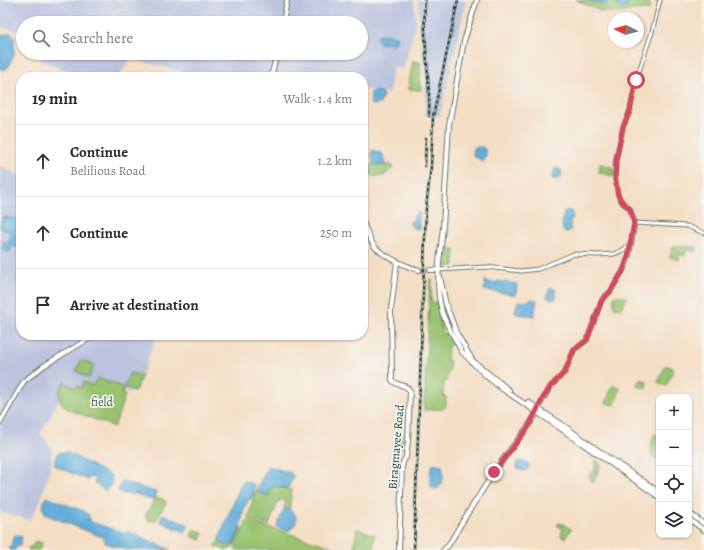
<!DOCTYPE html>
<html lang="en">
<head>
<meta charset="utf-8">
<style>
	:root { --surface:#fff; --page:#f2f2f3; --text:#2b2b33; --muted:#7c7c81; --line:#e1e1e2 }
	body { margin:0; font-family:Alegreya,serif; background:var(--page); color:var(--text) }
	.controls { position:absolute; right:12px; bottom:12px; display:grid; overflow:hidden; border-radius:8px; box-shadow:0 1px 3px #0004 }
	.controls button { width:36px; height:36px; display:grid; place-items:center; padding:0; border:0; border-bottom:1px solid var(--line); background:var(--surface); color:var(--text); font:20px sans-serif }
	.compass { position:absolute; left:608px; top:12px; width:36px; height:36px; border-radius:50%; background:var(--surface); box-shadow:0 1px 3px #0004; rotate:275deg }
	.stop { position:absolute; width:12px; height:12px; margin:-9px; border:3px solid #d1495b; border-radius:50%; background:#fff }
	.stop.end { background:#d1495b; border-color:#fff; box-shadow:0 1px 4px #0008 }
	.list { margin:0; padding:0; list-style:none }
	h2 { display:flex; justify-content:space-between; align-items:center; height:52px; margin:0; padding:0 16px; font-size:17px }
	h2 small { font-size:13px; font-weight:400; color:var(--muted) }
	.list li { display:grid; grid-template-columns:26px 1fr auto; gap:12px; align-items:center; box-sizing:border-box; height:72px; padding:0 16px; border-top:1px solid var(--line) }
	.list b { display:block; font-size:15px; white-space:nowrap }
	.list p { margin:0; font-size:13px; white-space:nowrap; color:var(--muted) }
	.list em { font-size:13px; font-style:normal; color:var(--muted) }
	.icon { flex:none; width:22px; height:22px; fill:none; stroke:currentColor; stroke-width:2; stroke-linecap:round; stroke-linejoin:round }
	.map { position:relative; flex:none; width:704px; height:550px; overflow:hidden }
	.search { position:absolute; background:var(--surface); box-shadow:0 1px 3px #0004; left:16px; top:16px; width:352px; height:44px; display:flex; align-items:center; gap:10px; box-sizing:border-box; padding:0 14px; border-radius:22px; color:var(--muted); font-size:15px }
	.panel { position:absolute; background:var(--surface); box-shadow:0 1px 3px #0004; left:16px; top:72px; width:352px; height:268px; border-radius:16px }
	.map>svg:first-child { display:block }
</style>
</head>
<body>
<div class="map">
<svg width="704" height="550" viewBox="0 0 704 550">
	<rect width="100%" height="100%" fill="#f6f6f2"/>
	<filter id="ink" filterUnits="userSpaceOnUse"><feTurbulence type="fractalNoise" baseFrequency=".025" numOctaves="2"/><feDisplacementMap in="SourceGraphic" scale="8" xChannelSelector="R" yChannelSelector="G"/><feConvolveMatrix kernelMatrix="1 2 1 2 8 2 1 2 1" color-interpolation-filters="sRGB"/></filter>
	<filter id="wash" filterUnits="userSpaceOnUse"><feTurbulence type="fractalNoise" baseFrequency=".012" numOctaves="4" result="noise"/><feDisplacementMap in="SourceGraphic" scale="16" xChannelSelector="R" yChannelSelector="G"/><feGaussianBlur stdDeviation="0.9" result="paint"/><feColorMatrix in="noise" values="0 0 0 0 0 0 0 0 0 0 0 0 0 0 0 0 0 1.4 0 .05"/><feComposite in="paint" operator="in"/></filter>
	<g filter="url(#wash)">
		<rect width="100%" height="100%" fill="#f4dec4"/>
		<path fill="#bcc3de" d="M 0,0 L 414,0 L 416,23 L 403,69 L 393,67 L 389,93 L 363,89 L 363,77 L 202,77 L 201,76 L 131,59 L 118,77 L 87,77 L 40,61 L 42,53 L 361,53 L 361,23 L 23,23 L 23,32 L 0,27 Z
			M 418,0 L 466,0 L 440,116 L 425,115 L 426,86 Z
			M 0,165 L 21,176 L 21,335 L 146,335 L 156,338 L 135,393 L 97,385 L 92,394 L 66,387 L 40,434 L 52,447 L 51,464 L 40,503 L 30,520 L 0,512 Z"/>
		<path fill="#99c370" stroke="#5c8052" d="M 576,0 L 659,0 L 659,1 L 650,1 L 649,11 L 638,9 L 620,13 L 600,11 Z
			M 413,61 L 420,62 L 421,90 L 408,89 Z
			M 372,164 L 386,166 L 389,164 L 394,167 L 384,176 L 373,176 L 369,174 Z
			M 600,164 L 615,168 L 614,176 L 599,173 Z
			M 673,246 L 697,247 L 697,252 L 686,250 L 685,256 L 679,254 L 679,260 L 670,257 Z
			M 442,247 L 455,249 L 454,266 L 440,267 Z
			M 432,279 L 431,301 L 439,303 L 441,312 L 438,315 L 443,333 L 444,334 L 449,331 L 450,333 L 445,336 L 447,339 L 451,337 L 454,344 L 448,345 L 447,360 L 450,361 L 449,372 L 448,372 L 446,382 L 444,382 L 443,396 L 446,397 L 446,405 L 444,408 L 442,409 L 424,410 L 430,280 Z
			M 619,295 L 627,298 L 621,308 L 614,307 L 614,297 Z
			M 81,360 L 94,365 L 89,378 L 76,371 Z
			M 666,365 L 674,369 L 666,386 L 658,382 Z
			M 130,373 L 138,375 L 138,374 L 142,375 L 135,391 L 124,387 Z
			M 97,378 L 110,383 L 111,382 L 124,388 L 122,394 L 125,395 L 114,427 L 68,409 C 57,401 57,393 64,382 L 75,388 L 77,386 L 82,388 L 84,382 L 93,386 Z
			M 639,379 L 647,381 L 646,388 L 637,386 Z
			M 612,386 L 620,388 L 616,402 L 615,402 L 614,405 L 606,403 Z
			M 404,434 L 408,436 L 407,448 L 399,447 L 400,438 Z
			M 654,434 L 659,435 L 659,459 L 651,457 L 652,441 Z
			M 596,460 L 601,464 L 593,483 L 591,482 L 592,479 L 589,477 L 590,473 L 594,473 Z
			M 273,486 L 292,490 L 289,510 L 284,508 L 286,501 L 279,500 L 269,525 L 248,519 L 255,491 L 269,496 Z
			M 155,498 L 163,499 L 166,502 L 157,519 L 155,521 L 148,520 L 145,517 Z
			M 247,521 L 343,550 L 235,550 Z
			M 558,523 L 564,524 L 564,525 L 571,529 L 565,538 L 561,536 L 563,527 L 558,527 Z
			M 241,528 L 242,529 L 234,547 L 231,548 L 229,550 L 225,550 L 215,546 L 219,541 L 231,546 L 231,545 L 235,543 Z
			M 194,529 L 203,533 L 201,540 L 191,536 Z
			M 357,529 L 375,535 L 373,550 L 353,550 Z
			M 35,541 L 42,543 L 39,550 L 28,550 L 29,547 L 32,547 Z"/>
		<path fill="#61adda" stroke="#407587" d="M 587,0 L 611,0 L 607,4 L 600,4 Z
			M 618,0 L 626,0 L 628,5 L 626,8 L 620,9 L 617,6 Z
			M 11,33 L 14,36 L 14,54 L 8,68 L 3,70 L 0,69 L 0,36 Z
			M 379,34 L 396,36 L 397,39 L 396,42 L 393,44 L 380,43 L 377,39 Z
			M 374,91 L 381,92 L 383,96 L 380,104 L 377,104 L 376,105 L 370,104 L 371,92 Z
			M 480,147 L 484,148 C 486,152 488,156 483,161 L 473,156 L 474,148 Z
			M 372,150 L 383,154 L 385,165 L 373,164 L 372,155 Z
			M 557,168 L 561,170 L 562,175 L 560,176 L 558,179 L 553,179 L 552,178 L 555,169 Z
			M 565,211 L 571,211 L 573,217 L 570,221 L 571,230 L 568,232 L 564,232 C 561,228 562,215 565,211 Z
			M 417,212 L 419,213 L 419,229 L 413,228 L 410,225 L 410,222 L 414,221 L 413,218 Z
			M 3,217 L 21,220 L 21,245 L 18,247 L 11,246 L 11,250 L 8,252 L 2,250 L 4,242 L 8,243 L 12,232 L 1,229 L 0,225 Z
			M 485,281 L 496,283 L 496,286 L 497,281 L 517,284 L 516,295 L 484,290 Z
			M 550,288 L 553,288 L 554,290 L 556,290 L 555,293 L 557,297 L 556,299 L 551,299 L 547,297 Z
			M 530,299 L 537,300 L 534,316 L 516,314 L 515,311 L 518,301 L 527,302 Z
			M 67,452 L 111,476 L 112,483 L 107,490 L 105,491 L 95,483 L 95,478 L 89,477 L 88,480 L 55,466 L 55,459 L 58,453 Z
			M 517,461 L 528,463 L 529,467 L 527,470 L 524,471 L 517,468 Z
			M 433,464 L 442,466 C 445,473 443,482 438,489 L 432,488 C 429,481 429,470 433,464 Z
			M 268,466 L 291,473 L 293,476 L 288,488 L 286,488 L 273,486 L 268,495 L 256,491 Z
			M 245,481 L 255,485 L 252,498 C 245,501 243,512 242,519 L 242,520 L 240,527 L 241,528 L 234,543 L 228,546 L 219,541 L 219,539 L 242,482 Z
			M 122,482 L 156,492 L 154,499 C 146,501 143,496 136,494 C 129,493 123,496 118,491 Z
			M 46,497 L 84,511 L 84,513 L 88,514 L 91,522 L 124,533 L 127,531 L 170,550 L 129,550 L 105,543 L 105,540 L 102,537 L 47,515 C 41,509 43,504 46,497 Z
			M 284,509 C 299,509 300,527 287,531 L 278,528 L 277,526 Z
			M 162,515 L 165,515 L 189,525 L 185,532 L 161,522 L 160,521 Z
			M 15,535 L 22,537 L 20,546 L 17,546 L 15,550 L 10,550 L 10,546 L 13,545 L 12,542 Z"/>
	</g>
	<g filter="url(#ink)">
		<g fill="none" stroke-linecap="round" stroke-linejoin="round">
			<path stroke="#c9bea7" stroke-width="4" stroke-dasharray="4 2" stroke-linecap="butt" d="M 419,270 L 430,270"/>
			<g stroke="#6a7566" stroke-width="5">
				<path id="secondary" d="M 635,223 L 687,226 L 704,233
					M 439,270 L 485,267 L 521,271 L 538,269 L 574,254 L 598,255 L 614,254 L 623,250 L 630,244
					M 538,409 L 551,386 L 565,372 L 574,350 L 587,340 L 602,299 L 610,292 L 623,271 L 629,257 L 635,223 L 630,209 L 622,202 L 618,195 L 615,178 L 616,160 L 623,127 L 630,111 L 636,80 L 652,32 L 660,0"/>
			</g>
			<g stroke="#6a7566" stroke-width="6">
				<path id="primary" d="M 477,0 L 464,41 L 449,125 L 443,227 L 439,263 L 438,284 L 439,297 L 442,312 L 447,324 L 462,352 L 486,376 L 501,388 L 550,421 L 659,497
					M 283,23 L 287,0
					M 271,77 L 277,53
					M 363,221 C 366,229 369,240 375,247 C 383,256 407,267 419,270
					M 397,262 L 391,310 L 392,380 C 397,387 406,383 410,391 L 408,441 L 406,457 L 403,462 L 402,467 L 399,550
					M 430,270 L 439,270
					M 440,277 L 446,305 L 457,334 L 473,361 L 509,390
					M 528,402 L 560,423 L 606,456 L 659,492
					M 0,423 L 24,381 L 45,365 L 95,335
					M 689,513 L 704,524
					M 689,519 L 704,530
					M 443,550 L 448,546 C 466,515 485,485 506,455 C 517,440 530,427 538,410"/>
			</g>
			<use href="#secondary" stroke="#fff" stroke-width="3"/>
			<use href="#primary" stroke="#fff" stroke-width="4"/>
			<g stroke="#1f3d34" stroke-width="2.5">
				<path id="rail" d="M 425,0 C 422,39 431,77 429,116
					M 425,166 L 426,138
					M 414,550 L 426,208 L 431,167 L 433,117 L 458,0"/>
			</g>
			<use href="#rail" stroke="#f6f6f2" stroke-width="1" stroke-dasharray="3" stroke-linecap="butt"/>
		</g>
	</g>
	<g fill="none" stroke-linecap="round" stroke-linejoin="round" filter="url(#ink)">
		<path stroke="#d1495b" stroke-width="5" d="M 494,472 L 529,426 L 543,398 L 551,386 L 565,372 L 574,350 L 587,340 L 602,300 L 610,292 L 623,271 L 628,257 L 634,223 L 630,209 L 622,202 L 618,195 L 615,178 L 616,160 L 623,127 L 630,111 L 636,80"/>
	</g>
	<g text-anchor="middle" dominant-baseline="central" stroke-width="3.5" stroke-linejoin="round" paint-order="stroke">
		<g font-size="12" fill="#3e5e43" stroke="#f6f6f2">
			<text x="102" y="402">field</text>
		</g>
		<g font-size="12" fill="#1f3d34" stroke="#f6f6f2">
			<text transform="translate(396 447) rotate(-85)">Biragmayee Road</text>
		</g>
	</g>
</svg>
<div class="controls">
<button>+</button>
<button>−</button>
<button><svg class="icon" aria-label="locate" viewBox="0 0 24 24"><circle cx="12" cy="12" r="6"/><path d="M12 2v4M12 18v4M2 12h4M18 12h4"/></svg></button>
<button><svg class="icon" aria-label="layers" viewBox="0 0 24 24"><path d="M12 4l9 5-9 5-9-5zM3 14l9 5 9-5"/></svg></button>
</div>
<svg class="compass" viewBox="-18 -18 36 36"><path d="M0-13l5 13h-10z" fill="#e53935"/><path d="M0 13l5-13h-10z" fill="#7c7c81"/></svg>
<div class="stop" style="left:636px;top:80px"></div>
<div class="stop end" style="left:494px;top:472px"></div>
<div class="search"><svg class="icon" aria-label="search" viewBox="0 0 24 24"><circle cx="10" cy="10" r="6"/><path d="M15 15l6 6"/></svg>Search here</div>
<section class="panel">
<h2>19 min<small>Walk · 1.4 km</small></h2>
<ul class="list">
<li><svg class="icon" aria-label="ahead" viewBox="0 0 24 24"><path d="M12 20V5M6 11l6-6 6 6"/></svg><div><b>Continue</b><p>Belilious Road</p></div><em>1.2 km</em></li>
<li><svg class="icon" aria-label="ahead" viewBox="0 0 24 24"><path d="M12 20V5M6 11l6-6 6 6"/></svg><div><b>Continue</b></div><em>250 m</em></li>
<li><svg class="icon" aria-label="arrive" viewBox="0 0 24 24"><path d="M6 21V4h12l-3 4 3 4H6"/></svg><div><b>Arrive at destination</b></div></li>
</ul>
</section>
</div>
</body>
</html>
